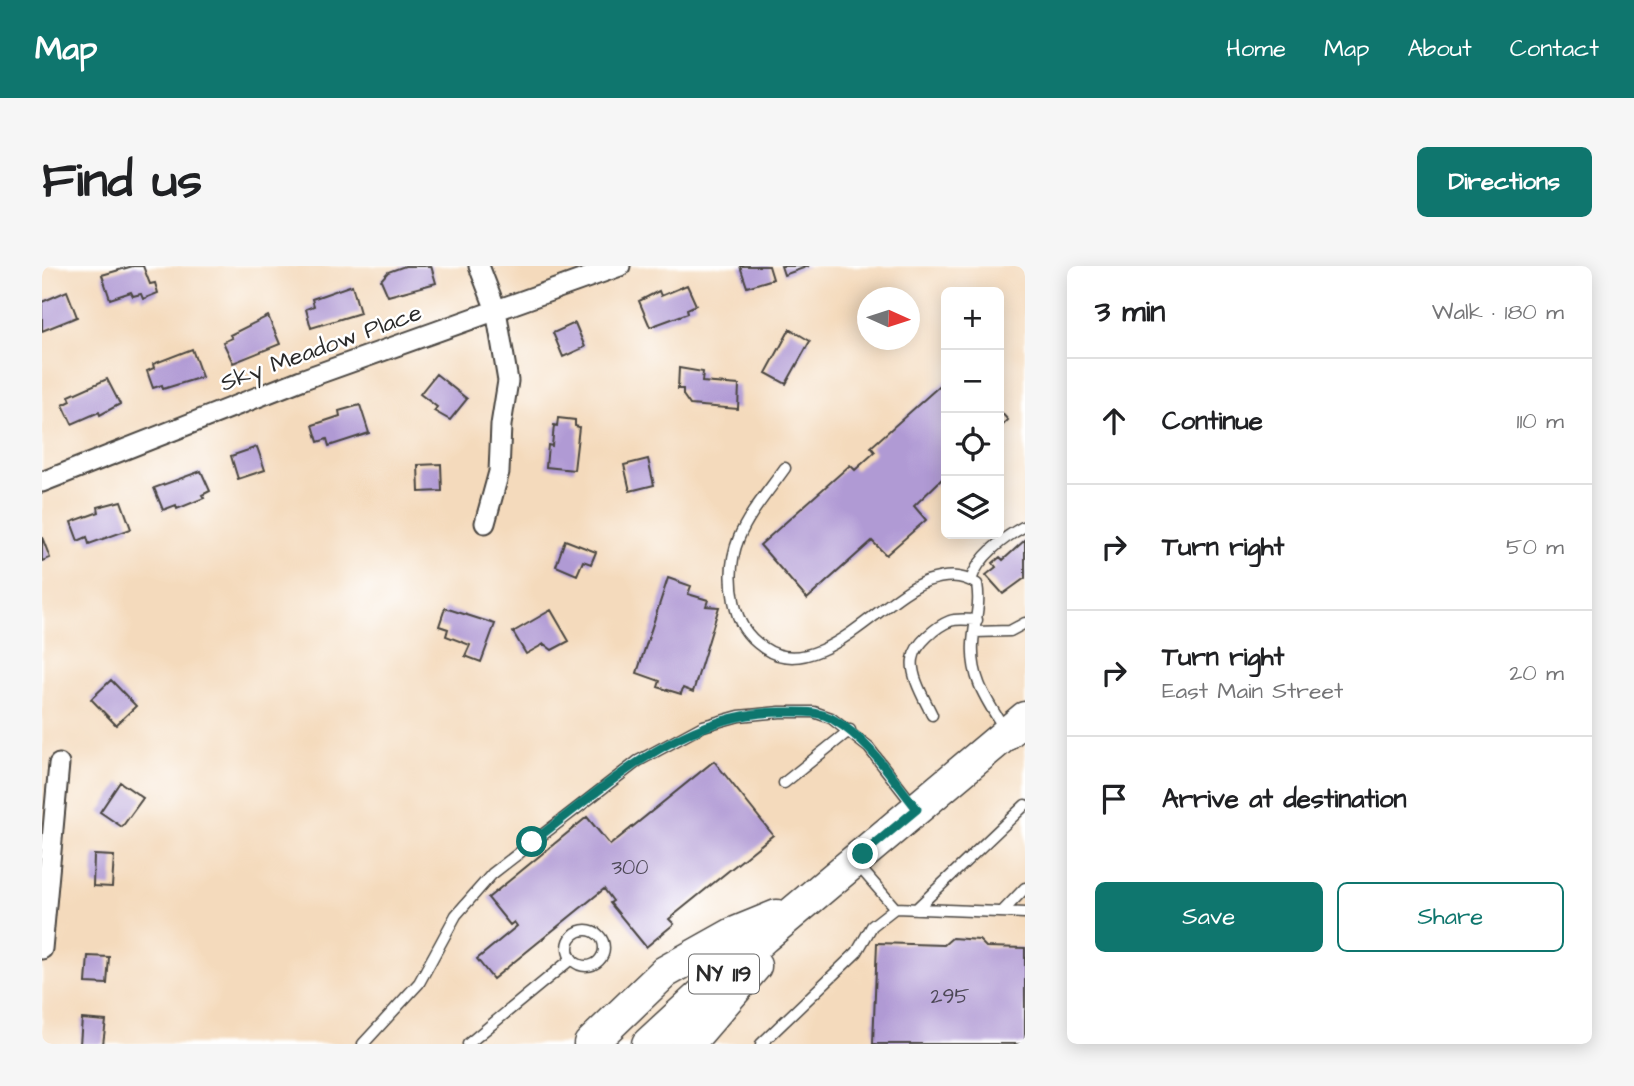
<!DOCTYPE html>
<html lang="en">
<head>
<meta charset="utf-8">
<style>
	:root { --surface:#fff; --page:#f6f6f6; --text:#202124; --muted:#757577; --line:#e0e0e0; --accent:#0f766e }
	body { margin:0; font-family:"Architects Daughter",sans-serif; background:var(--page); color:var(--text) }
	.controls { position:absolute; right:21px; top:21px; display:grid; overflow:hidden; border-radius:10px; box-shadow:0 4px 18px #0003 }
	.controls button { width:63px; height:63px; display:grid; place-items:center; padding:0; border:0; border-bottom:2px solid var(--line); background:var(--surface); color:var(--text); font:35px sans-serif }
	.compass { position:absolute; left:815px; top:21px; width:63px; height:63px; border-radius:50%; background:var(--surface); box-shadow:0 4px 18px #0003; rotate:93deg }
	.stop { position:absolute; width:21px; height:21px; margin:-16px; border:5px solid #0f766e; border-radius:50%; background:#fff }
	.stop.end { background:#0f766e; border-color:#fff; box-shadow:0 2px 7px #0008 }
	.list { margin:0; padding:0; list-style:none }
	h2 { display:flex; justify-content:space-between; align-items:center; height:91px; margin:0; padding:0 28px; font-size:30px }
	h2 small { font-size:23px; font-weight:400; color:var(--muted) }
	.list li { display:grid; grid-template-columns:46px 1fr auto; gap:21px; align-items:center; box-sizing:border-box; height:126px; padding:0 28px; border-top:2px solid var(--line) }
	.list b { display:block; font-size:26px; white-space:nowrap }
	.list p { margin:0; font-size:23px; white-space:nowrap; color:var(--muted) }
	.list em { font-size:23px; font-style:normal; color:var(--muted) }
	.actions { display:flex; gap:14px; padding:21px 28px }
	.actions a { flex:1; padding:16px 0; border:2px solid var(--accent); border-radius:10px; text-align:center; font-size:24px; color:var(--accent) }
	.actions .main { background:var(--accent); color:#fff }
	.icon { flex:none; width:38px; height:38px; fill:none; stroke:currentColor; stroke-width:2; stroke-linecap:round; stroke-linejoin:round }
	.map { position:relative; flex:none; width:983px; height:778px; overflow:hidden; border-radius:10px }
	header { display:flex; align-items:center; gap:42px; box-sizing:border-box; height:98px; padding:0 35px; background:var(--accent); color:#fff }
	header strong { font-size:33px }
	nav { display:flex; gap:38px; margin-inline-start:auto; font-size:24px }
	.intro { display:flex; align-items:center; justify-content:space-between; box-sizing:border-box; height:168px; padding:0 42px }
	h1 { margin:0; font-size:49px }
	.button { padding:18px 32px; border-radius:10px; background:var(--accent); color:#fff; font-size:24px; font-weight:700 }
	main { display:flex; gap:42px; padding:0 42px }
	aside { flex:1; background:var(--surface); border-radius:10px; box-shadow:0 4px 18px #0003 }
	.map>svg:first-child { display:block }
</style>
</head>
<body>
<header>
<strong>Map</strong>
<nav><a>Home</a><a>Map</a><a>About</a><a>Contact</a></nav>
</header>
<div class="intro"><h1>Find us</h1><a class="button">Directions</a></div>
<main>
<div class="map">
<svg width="983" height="778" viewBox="0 0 983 778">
	<rect width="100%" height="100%" fill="#fff"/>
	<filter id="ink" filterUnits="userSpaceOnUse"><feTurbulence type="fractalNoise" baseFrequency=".0143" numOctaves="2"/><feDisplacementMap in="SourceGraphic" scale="14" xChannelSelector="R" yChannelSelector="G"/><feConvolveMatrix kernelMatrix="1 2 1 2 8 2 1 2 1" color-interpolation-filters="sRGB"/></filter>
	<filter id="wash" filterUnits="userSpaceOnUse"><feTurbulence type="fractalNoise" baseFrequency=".00686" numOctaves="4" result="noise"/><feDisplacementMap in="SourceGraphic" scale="28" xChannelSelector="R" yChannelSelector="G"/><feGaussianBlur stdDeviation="1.57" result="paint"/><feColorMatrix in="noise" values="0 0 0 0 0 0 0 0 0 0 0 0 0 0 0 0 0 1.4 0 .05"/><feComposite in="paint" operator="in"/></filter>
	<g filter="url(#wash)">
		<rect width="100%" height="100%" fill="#f4dabc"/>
		<g id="blocks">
			<path fill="#b09ad4" d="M 91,0 L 101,0 L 108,18 L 113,17 L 116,27 L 101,33 L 99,28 L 91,30 L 89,26 L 68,33 L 60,9 Z
				M 363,0 L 389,0 L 394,17 L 346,30 L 339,14 L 346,6 Z
				M 698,0 L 727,0 L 731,13 L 705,21 Z
				M 739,0 L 767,0 L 742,9 Z
				M 310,19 L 318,47 L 269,62 L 264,43 L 272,40 L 270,33 Z
				M 645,19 L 654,39 L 645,43 L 646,47 L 608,61 L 597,35 L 617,25 L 619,30 Z
				M 25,25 L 35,51 L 0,65 L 0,36 Z
				M 226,50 L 238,78 L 191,97 L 181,76 L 190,72 L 188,69 Z
				M 533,57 L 543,81 L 521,91 L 511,67 Z
				M 748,63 L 768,75 L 744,118 L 724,107 Z
				M 150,83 L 160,111 L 121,123 L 120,119 L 111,122 L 105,105 L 112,102 L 111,98 Z
				M 637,102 L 661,106 L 660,116 L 697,119 L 696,143 L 648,139 L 641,129 L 641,123 L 636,123 Z
				M 394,108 L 425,133 L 408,154 L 392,145 L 395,141 L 378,128 Z
				M 65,113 L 78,138 L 58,149 L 57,146 L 30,158 L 21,139 L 29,135 L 27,130 Z
				M 904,114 L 904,209 L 872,240 L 884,254 L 844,289 L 830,275 L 765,333 L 718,279 L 808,199 L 813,204 L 833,186 L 829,181 Z
				M 318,139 L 327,167 L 287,180 L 285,173 L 276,176 L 271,159 L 298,150 L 297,145 Z
				M 957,144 L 966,154 L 957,163 Z
				M 516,152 L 533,154 L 533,160 L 537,161 L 532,204 L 504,201 L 506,179 L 510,180 L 512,159 L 515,160 Z
				M 215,181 L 223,204 L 196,213 L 189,190 Z
				M 606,193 L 612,219 L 588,225 L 582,199 Z
				M 399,198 L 400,225 L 377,226 L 376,199 Z
				M 159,205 L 168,225 L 160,229 L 162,232 L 135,243 L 134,239 L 121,244 L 112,222 Z
				M 79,235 L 89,263 L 47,278 L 45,271 L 36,275 L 29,256 L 57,246 L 56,241 Z
				M 0,271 L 8,292 L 0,295 Z
				M 523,274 L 554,286 L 549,298 L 541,295 L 535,309 L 514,300 Z
				M 983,274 L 983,312 L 961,328 L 944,309 L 954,301 L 951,297 L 958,291 L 961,294 Z
				M 626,312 L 649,320 L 646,328 L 666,334 L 664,340 L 677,341 L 651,426 L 641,422 L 639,428 L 616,421 L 618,415 L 595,407 Z
				M 403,342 L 453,358 L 439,396 L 423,390 L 428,379 L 404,370 L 406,363 L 397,360 Z
				M 509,344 L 527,375 L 510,384 L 502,378 L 484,388 L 471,366 Z
				M 69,414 L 94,440 L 74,459 L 49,433 Z
				M 672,495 L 731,569 L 627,653 L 632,658 L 604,681 L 568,637 L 571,635 L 562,623 L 451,713 L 435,693 L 475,660 L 472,656 L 468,659 L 446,632 L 545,551 L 568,579 Z
				M 78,516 L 101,532 L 80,561 L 58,546 Z
				M 52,589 L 72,590 L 70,621 L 51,620 Z
				M 910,672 L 937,674 L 944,681 L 983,682 L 983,778 L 831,778 L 835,677 L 902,679 Z
				M 46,690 L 67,691 L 65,718 L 44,717 Z
				M 40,753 L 64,755 L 61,778 L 38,778 Z"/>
		</g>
	</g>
	<g filter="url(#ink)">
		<use href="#blocks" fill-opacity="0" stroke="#494541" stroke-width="2"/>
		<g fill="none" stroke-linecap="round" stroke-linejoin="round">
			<g stroke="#494541" stroke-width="13">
				<path id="service" d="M 743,202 C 711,247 680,275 692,335 C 696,356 704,370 722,382 C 775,419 842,330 885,315 C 904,309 918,308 935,318 C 939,340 932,356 931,378 C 929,414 945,434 963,464
					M 929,314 C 936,291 962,271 983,260
					M 933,366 L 968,365 L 983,357
					M 890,449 C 883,434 868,410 871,393 C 873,378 895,360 908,355 C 915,352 927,354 935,354
					M 742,517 L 808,464
					M 815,598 L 853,642
					M 874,643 L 983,539
					M 960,646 L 983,622
					M526 682a18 18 0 1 1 36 0a18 18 0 1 1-36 0Z
					M 321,778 L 377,717 L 414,649 L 450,608 L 596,495 L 661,460 L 697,450 L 738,446 L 772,446 L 789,452 L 827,482 L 872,540
					M 426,778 L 528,694
					M 719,778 L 815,686 L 830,660 L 853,642 L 983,647"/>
			</g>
			<g stroke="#494541" stroke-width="23">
				<path id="minor" d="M 437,0 L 454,44 L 466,115 L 459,159 L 457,206 L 443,257
					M 0,216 L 259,114 L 578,0
					M 0,683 L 17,498"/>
			</g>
			<g stroke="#494541" stroke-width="35">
				<path id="primary" d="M 548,778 L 623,706 L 691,668 L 735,650
					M 606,778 L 722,671 L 983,452
					M 646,778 L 713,700"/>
			</g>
			<use href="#service" stroke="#fff" stroke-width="10"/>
			<use href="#minor" stroke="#fff" stroke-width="19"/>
			<use href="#primary" stroke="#fff" stroke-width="32"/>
		</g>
	</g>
	<g fill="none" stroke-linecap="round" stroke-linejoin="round" filter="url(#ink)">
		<path stroke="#0f766e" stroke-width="9" d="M 490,576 C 565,519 645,443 745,446 C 761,446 778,445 792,454 C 827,474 850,512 875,543 L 821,588"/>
	</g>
	<g text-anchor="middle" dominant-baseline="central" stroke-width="5" stroke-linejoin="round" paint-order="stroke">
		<g font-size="21" fill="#4c4755">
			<text x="588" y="601">300</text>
			<text x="908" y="730">295</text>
		</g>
		<rect fill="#fff" stroke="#6b6b6b" stroke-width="2" x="647" y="688.5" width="70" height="39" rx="5"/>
		<g font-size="23" font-weight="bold" fill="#2b2b2b">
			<text x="682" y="708">NY 119</text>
		</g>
		<g font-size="24" fill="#2b2b2b" stroke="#fff">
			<text transform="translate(279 82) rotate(-20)">Sky Meadow Place</text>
		</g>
	</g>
</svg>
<div class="controls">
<button>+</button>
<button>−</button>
<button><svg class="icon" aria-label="locate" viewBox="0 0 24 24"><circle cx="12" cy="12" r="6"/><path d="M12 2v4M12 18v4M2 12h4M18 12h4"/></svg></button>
<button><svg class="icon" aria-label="layers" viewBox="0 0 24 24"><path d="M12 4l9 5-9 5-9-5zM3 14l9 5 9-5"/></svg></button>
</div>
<svg class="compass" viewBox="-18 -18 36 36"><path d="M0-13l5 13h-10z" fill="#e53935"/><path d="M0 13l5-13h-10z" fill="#757577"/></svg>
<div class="stop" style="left:490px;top:576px"></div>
<div class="stop end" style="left:821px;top:588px"></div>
</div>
<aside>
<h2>3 min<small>Walk · 180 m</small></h2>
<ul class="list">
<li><svg class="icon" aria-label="ahead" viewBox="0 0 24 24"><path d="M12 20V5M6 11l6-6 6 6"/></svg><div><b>Continue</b></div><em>110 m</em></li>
<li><svg class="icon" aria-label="right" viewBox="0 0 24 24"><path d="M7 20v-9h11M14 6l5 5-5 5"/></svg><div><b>Turn right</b></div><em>50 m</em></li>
<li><svg class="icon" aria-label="right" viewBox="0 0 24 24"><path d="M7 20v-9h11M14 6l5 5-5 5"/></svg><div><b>Turn right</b><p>East Main Street</p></div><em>20 m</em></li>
<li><svg class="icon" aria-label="arrive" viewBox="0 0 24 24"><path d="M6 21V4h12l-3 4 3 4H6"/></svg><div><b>Arrive at destination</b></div></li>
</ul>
<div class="actions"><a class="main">Save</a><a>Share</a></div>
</aside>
</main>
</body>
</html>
